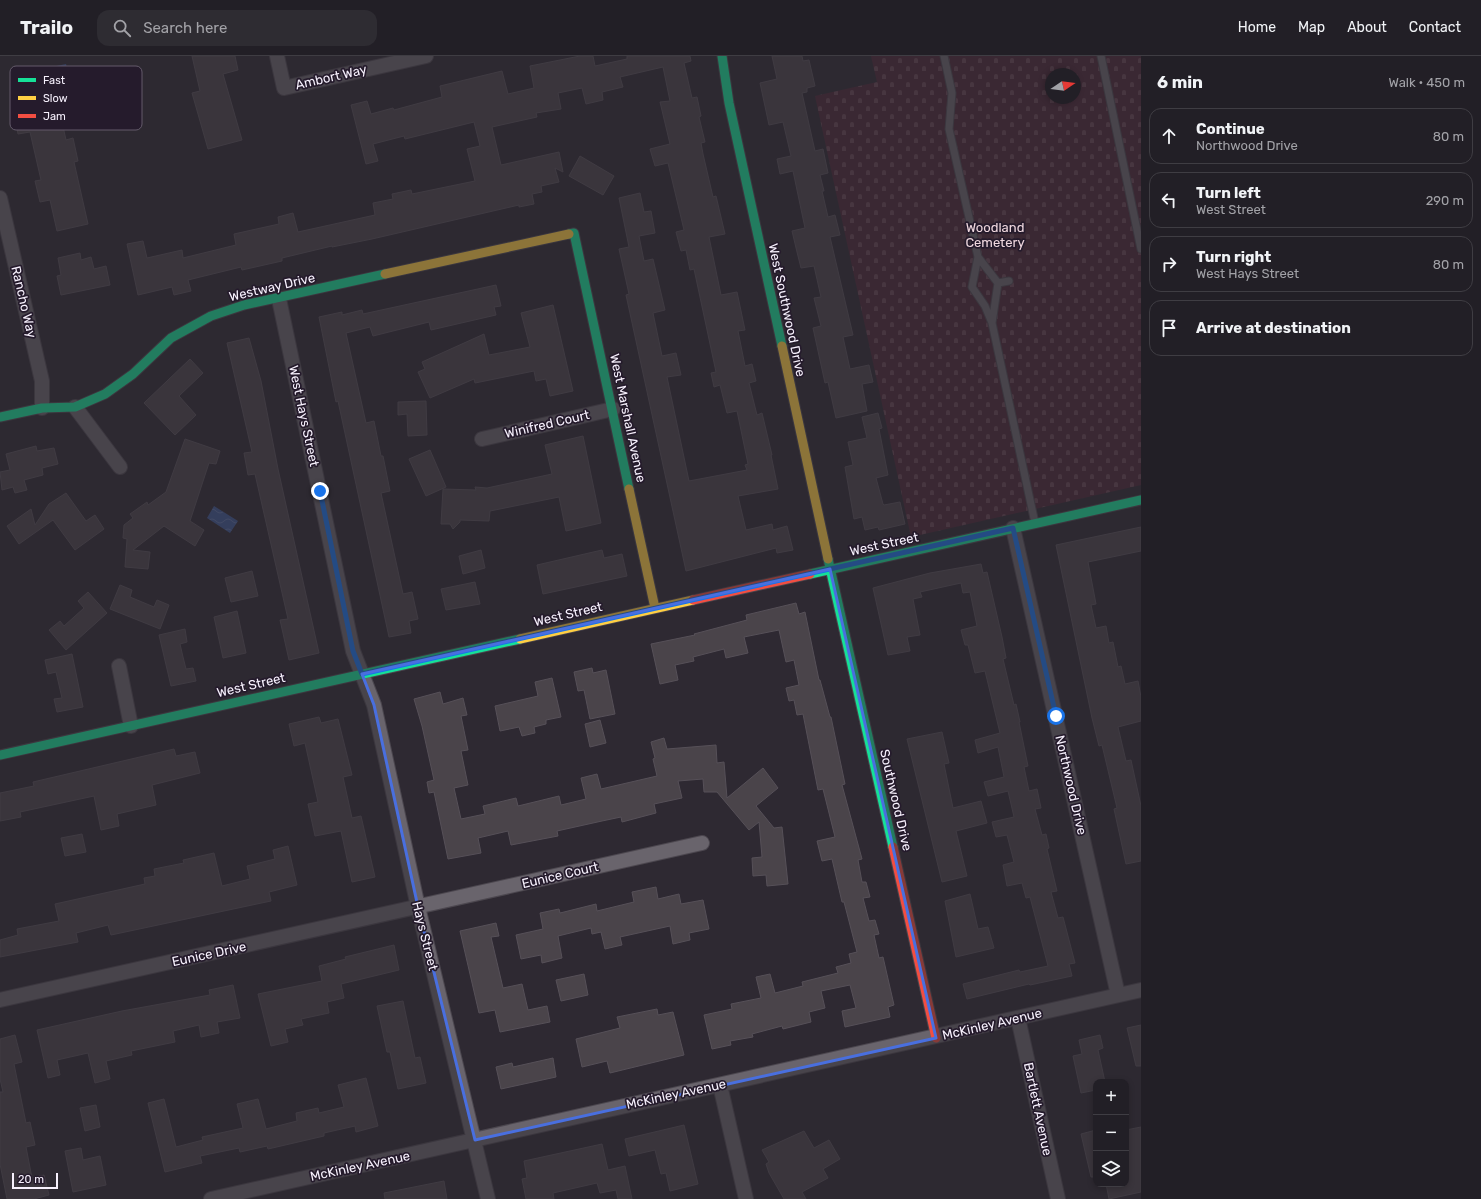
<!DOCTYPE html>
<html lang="en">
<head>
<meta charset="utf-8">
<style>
	:root { --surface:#221f26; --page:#2e2c32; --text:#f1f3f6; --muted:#a2a2a7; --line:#3f3d43 }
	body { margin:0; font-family:Rubik,sans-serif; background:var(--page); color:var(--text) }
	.controls { position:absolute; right:12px; bottom:12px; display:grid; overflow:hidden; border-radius:8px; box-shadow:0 2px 6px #0003 }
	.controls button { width:36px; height:36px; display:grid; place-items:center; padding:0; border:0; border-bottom:1px solid var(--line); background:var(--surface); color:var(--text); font:20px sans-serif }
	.compass { position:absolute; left:1045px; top:12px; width:36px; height:36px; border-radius:50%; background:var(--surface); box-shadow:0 2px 6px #0003; rotate:77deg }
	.scale { position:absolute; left:12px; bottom:10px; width:46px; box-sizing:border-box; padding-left:4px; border:2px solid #f7f1fd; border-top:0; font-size:11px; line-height:14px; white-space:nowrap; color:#f7f1fd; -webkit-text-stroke:3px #251b2c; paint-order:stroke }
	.stop { position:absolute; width:12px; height:12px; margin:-9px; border:3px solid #1a73e8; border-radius:50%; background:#fff }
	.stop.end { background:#1a73e8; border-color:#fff; box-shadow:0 1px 4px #0008 }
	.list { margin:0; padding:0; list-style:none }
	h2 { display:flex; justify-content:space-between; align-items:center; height:52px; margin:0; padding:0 16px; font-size:17px }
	h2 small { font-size:13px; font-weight:400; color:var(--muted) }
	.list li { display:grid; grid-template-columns:26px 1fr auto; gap:12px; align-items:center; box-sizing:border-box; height:56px; margin:0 8px 8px; padding:0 8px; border:1px solid var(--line); border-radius:12px }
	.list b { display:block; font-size:15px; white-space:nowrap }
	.list p { margin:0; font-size:13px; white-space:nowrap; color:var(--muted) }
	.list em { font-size:13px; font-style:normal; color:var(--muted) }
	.icon { flex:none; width:22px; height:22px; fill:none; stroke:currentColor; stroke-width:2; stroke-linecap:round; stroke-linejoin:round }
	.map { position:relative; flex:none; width:1141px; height:1143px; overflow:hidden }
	header { display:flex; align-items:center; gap:24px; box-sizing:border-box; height:56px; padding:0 20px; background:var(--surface); border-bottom:1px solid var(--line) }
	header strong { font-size:19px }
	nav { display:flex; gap:22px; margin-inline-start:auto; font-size:14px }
	.search { width:280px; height:36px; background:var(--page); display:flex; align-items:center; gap:10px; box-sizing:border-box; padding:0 14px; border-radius:12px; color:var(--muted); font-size:15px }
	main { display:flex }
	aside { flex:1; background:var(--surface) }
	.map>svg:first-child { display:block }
</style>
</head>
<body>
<header>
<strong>Trailo</strong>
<div class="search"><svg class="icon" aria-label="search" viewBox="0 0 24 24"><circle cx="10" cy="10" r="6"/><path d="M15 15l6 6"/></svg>Search here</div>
<nav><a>Home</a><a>Map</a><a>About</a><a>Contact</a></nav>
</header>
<main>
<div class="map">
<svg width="1141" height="1143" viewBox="0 0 1141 1143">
	<defs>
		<pattern id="cemetery-stones" width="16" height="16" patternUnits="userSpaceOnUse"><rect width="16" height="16" fill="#4b2635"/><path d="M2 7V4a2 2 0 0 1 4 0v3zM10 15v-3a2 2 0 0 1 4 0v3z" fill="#664653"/></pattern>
		<pattern id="water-waves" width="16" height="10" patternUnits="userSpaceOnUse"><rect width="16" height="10" fill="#3d5791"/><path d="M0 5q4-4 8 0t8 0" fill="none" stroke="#5a70a1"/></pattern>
	</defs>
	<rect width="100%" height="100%" fill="#2e2932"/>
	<path fill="url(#cemetery-stones)" fill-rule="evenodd" d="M 871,0 L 1141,0 L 1141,429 L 911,481 L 815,40 L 877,26 ZM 1051,18 L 1075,18 L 1075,42 L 1051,42 Z"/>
	<path fill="url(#water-waves)" d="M 66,8 L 70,24 L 53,45 L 41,36 L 54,20 L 52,11 Z
		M 214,450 L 238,465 L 230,477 L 207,462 Z"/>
	<path fill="#4a444a" stroke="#565058" d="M 192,0 L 235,0 L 238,14 L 223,18 L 242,84 L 208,93 L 192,37 L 200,35 Z
		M 580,0 L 593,0 L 595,10 L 627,3 L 627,0 L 690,0 L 691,5 L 684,7 L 692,42 L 697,41 L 701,60 L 699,61 L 705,86 L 701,87 L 703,98 L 713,141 L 716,140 L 725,178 L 709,181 L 721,239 L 737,236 L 745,274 L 738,275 L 745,310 L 752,308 L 756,325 L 749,327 L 757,359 L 762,357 L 772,399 L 771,399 L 778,433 L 738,440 L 746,474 L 772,468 L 773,474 L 787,470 L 793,494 L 777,497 L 776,492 L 686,515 L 626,239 L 629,238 L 619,193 L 629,191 L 619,142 L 640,137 L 644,156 L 651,155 L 655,177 L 639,180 L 644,205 L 653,203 L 665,254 L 653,257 L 662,300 L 676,297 L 681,319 L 667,321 L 689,425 L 747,414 L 745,409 L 748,408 L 737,355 L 727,357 L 720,329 L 714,331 L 711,317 L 716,316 L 694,213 L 690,214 L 686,194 L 681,195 L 676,176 L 684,174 L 668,107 L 655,110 L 650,93 L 670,88 L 660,46 L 670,45 L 663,11 L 620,21 L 623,31 L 602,36 L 603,44 L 586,48 L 582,32 L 558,37 L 561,53 L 536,57 L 537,61 L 492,71 L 501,109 L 559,96 L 563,116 L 555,112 L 559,126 L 541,130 L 542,136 L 532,138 L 534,148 L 519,151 L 519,149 L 372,183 L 332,191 L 332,190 L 282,202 L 282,205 L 242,214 L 241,211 L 188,224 L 191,235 L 174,239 L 172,231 L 138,239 L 127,188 L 143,185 L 147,202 L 182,194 L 183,202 L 236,189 L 234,178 L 279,168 L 278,161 L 293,157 L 298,176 L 375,159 L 373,147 L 393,143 L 392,138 L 411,134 L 412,138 L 475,125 L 467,93 L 480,90 L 474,66 L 405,83 L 404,80 L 373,88 L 378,105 L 366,108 L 351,49 L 367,45 L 371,58 L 393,52 L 394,54 L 442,41 L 440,30 L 502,15 L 508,38 L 534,32 L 530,10 Z
		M 772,0 L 802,0 L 803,5 L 809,4 L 815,30 L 807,32 L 807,36 L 802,37 L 815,95 L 823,93 L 828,117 L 820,119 L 824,135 L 822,135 L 828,161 L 835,159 L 840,179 L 830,181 L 853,279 L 843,281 L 850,313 L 869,309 L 873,326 L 862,328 L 867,355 L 836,362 L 828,326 L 825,327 L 813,272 L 821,270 L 814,242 L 821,241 L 814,210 L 801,212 L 797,196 L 792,175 L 805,172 L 793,115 L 780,118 L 777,103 L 791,100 L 783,66 L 769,69 L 760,27 L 777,23 Z
		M 59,52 L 66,84 L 73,82 L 78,105 L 74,106 L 88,168 L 57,175 L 50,144 L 40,146 L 35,125 L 41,124 L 30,76 L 18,78 L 15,61 Z
		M 580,100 L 614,120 L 603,139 L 569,120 Z
		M 80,197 L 81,204 L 91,201 L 94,213 L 106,210 L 110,229 L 61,239 L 57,220 L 61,219 L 58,202 Z
		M 496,229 L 501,250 L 494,251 L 496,259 L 431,274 L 429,266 L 373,280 L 370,271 L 346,277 L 366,367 L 374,365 L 381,400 L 383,400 L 390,435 L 381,437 L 403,538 L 412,536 L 418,563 L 409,565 L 411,577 L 389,581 L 338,345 L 336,346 L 319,261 L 342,256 L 342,259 L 362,254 L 363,258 Z
		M 553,249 L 573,335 L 550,340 L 546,323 L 536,325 L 534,315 L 475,327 L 474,323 L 430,342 L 418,316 L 425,313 L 422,306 L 484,278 L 489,299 L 530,291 L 521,257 Z
		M 249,282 L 261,325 L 278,413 L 319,597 L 289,604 L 280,564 L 288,563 L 255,418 L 248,419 L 244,397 L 252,396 L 227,287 Z
		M 190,303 L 203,317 L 179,340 L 196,359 L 175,379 L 144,347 Z
		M 426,345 L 427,379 L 408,380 L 407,358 L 398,359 L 398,346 Z
		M 878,357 L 882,372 L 879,373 L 888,419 L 876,422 L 883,448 L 884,449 L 900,446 L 905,468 L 879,474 L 878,471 L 865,474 L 862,461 L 854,463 L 845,411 L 853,409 L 848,386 L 867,382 L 862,361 Z
		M 583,380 L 601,467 L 566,475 L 559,441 L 490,455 L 489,465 L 460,464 L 460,466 L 453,473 L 450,468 L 441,468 L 443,433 L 476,434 L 475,431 L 487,432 L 552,418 L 545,389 Z
		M 185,383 L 220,395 L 216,408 L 209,407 L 190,465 L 204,474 L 195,490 L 164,470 L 133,494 L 150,496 L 148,513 L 125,511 L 127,483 L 123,482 L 124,469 L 133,462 L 130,458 L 147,446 L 148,449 L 166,436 Z
		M 36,390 L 37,395 L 54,392 L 58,408 L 42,412 L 43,419 L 24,424 L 27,434 L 15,437 L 13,431 L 2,434 L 0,416 L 10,414 L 6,398 Z
		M 430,394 L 446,431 L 426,440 L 409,403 Z
		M 66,437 L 86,465 L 95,459 L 104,473 L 75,494 L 53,464 L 19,488 L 7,470 L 31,453 L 35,469 L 49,448 Z
		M 1141,471 L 1141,495 L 1088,506 L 1096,548 L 1091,549 L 1096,572 L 1106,570 L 1109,587 L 1113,586 L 1118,611 L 1121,610 L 1125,628 L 1138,625 L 1141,641 L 1141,665 L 1118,671 L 1126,705 L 1131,704 L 1141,750 L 1141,805 L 1126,808 L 1114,753 L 1117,752 L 1102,689 L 1099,690 L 1092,662 L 1056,489 Z
		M 481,494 L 485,512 L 463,518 L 459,500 Z
		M 602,494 L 604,502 L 622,498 L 627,520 L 543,538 L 537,509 Z
		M 981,508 L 983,517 L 987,516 L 1002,581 L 1006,602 L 1003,603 L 1008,624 L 1014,649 L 1016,648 L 1020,666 L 1019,666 L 1028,710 L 1024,711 L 1029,735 L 1037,733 L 1041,752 L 1035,753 L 1042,779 L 1046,778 L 1049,792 L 1047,793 L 1057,835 L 1051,836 L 1058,862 L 1063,861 L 1075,907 L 1069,908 L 1072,920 L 1030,929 L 1029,928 L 967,943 L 963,928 L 1019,914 L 1020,916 L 1048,910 L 1030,841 L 1026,842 L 1022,827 L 1007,830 L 1003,809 L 1014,806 L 1007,779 L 996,781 L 992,766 L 1014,761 L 1008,735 L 988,740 L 984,726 L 1004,721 L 998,691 L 978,697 L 975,684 L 1000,677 L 985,615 L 975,617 L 968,589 L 965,589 L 961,574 L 977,570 L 970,536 L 963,537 L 961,527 L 920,536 L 922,541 L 913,543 L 920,579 L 907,581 L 910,595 L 888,599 L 873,532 L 930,517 Z
		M 252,515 L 258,540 L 231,546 L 225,522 Z
		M 475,526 L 480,548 L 446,554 L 441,533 Z
		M 120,529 L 132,534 L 130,541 L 154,551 L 157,544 L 169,549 L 160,573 L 110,553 Z
		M 88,536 L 107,557 L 66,594 L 49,574 L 60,565 L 64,570 L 84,552 L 78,545 Z
		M 796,547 L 799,558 L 805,556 L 819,624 L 820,624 L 830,661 L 831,661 L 845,728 L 842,729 L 862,803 L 858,804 L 862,826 L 866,826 L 870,841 L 863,842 L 869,865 L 875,864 L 879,878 L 874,879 L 879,902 L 883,901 L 894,949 L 888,951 L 890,961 L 845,971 L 842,955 L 856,952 L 850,929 L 821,935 L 825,952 L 809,956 L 811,966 L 783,973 L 782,970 L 752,978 L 753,981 L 730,985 L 731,989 L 712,993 L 704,959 L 732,953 L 731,948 L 761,942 L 756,921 L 770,918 L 775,937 L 803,930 L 802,926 L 838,917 L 836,911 L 851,907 L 849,898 L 857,896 L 844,846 L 842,846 L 832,803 L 822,805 L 817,785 L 835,781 L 823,733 L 818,734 L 803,658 L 797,659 L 794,644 L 789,645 L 786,632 L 799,629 L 794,604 L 786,606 L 779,574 L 744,581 L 748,597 L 726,602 L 724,593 L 693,601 L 694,605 L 675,609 L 678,624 L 660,628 L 651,588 L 695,579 L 694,578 L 747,564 L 746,559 Z
		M 237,555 L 246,597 L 223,602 L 214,561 Z
		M 185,573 L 187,586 L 180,588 L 183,601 L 186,613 L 193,612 L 196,625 L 171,630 L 159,579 Z
		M 72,598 L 83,651 L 57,656 L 54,643 L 62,642 L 56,616 L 48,618 L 45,604 Z
		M 592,612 L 593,617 L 606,614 L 615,658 L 590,663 L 584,634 L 578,635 L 574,616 Z
		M 552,622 L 561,661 L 546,664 L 546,668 L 534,671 L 535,677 L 522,680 L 519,671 L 500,675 L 495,650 L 538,640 L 535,626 Z
		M 440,636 L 443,648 L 463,642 L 467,659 L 461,660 L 468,694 L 461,695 L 468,729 L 454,732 L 461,763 L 485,758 L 483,750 L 516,742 L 518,750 L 559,740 L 561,749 L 586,743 L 581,722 L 597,718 L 601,733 L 657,720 L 653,703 L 655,702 L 651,686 L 664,682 L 667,693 L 716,689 L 717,707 L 724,706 L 727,742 L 763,712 L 778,732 L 756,750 L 774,772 L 782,771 L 788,828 L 767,830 L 766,819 L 753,820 L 752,802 L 762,801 L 759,766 L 749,774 L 717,736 L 704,736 L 703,723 L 678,725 L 682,742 L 654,748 L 656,757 L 622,766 L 621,761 L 602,765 L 557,775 L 558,780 L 511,789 L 508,775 L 478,782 L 481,797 L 448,803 L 434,736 L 429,737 L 427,726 L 434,724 L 422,670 L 414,643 Z
		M 319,661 L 321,667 L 338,663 L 352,719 L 343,721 L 352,762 L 361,760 L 375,821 L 352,826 L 341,775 L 315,780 L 308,748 L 318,746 L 305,687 L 294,690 L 289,668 Z
		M 600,664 L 606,687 L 590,691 L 585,668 Z
		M 942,676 L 949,707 L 944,708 L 953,752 L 981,745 L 987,767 L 956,775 L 967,820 L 942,826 L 907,683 Z
		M 174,693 L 176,700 L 195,696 L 200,717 L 152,729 L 156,749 L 117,758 L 119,770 L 101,774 L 94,740 L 20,756 L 21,761 L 0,765 L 0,737 L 34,730 L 33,726 Z
		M 82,778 L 86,796 L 65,800 L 61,782 Z
		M 288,790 L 297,829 L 269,836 L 271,845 L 111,879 L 108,869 L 76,877 L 78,886 L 0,901 L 0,884 L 18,879 L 17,873 L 59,865 L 55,848 L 145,828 L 144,822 L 155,820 L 154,813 L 184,807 L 183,804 L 214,797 L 222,830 L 250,823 L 247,810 L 275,803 L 273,794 Z
		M 656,831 L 658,843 L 679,838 L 681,848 L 703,844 L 709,873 L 689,877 L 690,884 L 673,888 L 670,870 L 620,881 L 622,889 L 605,893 L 601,876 L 592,878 L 591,872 L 558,880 L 562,902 L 542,907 L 541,899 L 521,903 L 516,879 L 543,873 L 540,857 L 559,853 L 560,857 L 596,848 L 597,855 L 634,846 L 632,836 Z
		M 970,838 L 978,873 L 988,871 L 994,892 L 956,901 L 945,845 Z
		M 496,867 L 499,880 L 491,881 L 503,932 L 522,928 L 528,954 L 547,950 L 550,966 L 500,976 L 495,954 L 479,957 L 460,875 Z
		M 394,889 L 399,914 L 341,928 L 344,942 L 327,946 L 329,957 L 301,963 L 303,969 L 285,973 L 288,986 L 271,990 L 258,938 L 322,925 L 319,910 L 346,903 L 345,901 Z
		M 584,918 L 588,939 L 561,945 L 556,924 Z
		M 233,929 L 240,962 L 217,966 L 219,977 L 201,981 L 199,969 L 173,975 L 175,986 L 131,995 L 132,999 L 106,1005 L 110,1023 L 95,1027 L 88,997 L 57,1004 L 60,1019 L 48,1022 L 37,974 L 122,955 L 210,939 L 209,934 Z
		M 403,945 L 415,1002 L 420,1001 L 426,1027 L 398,1033 L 390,996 L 387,996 L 377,950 Z
		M 657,953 L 658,959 L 673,956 L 684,999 L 610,1017 L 607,1005 L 582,1011 L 576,983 L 620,972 L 617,961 Z
		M 1141,969 L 1141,1010 L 1136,1010 L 1127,972 Z
		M 15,979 L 22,1006 L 14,1008 L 26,1067 L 30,1066 L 35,1089 L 26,1091 L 32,1122 L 44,1119 L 49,1139 L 34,1143 L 7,1143 L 0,1108 L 0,1036 L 3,1036 L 0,1023 L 0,983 Z
		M 1100,979 L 1103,992 L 1098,994 L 1105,1026 L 1096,1026 L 1096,1034 L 1081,1037 L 1073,1000 L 1082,998 L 1079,984 Z
		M 553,1002 L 556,1021 L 501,1033 L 496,1011 L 512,1007 L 513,1011 Z
		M 366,1022 L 378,1070 L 356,1076 L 355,1070 L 324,1077 L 324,1080 L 268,1093 L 267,1090 L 240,1096 L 239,1092 L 200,1100 L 202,1107 L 165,1116 L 148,1047 L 164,1043 L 176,1091 L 203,1084 L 202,1081 L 243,1072 L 237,1048 L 258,1043 L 266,1073 L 297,1065 L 296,1057 L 318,1052 L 319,1057 L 344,1051 L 338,1029 Z
		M 96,1049 L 100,1071 L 85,1075 L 80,1052 Z
		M 684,1069 L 698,1128 L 670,1135 L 666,1117 L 661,1118 L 655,1094 L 629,1100 L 625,1083 Z
		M 1141,1071 L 1141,1136 L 1109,1143 L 1106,1128 L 1126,1128 L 1126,1074 Z
		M 1096,1074 L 1096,1121 L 1091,1121 L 1081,1078 Z
		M 804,1075 L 814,1092 L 829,1084 L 840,1103 L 823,1113 L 828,1122 L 802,1136 L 806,1143 L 784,1143 L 769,1117 L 766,1108 L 769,1106 L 762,1094 Z
		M 602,1088 L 608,1114 L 625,1110 L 632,1143 L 618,1143 L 616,1134 L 600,1137 L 597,1127 L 553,1137 L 554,1143 L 526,1143 L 522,1123 L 527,1122 L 524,1105 Z
		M 81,1092 L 83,1104 L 100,1100 L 106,1129 L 73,1136 L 65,1095 Z
		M 444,1125 L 447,1143 L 385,1143 L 384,1137 Z"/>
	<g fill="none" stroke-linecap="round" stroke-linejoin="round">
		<g stroke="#4c474f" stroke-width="9">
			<path id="lane" d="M 944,0 L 952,37 L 949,73 L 978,201 L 972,231 L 985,250 L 992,267 L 1035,467
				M 1101,0 L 1141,193
				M 978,201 L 998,227 L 992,267
				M 998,227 L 1009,225"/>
		</g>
		<g stroke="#4c474f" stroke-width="16">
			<path id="street" d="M 277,0 L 284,32 L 426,0
				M 0,142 L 42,325 L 42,352
				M 279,243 L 353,595 L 374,649 L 418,851 L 488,1143
				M 75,351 L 120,411
				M 482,383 L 613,353
				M 1013,472 L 1118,939
				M 119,610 L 131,670
				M 0,944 L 702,787
				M 1018,962 L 1058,1143
				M 720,1029 L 746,1143
				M 211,1143 L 1141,934"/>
		</g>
		<g stroke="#4c474f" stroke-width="11">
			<path id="fast" d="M 722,0 L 729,47 L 782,290
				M 569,178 L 574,177 L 629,433
				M 0,361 L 42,352 L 75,351 L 105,338 L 133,318 L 171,282 L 211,260 L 244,249 L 385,218
				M 828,503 L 893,791
				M 810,518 L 1141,444
				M 0,699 L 520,583"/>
		</g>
		<g stroke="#4c474f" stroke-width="11">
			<path id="slow" d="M 385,218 L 569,178
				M 782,290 L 828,503
				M 629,433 L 655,552
				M 520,583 L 693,544"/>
		</g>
		<g stroke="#4c474f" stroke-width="11">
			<path id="jam" d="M 693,544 L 810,518
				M 893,791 L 936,982"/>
		</g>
		<use href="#lane" stroke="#69646c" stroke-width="7"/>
		<use href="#street" stroke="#69646c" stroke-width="14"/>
		<use href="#fast" stroke="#16e098" stroke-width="9"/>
		<use href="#slow" stroke="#ffcf43" stroke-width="9"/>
		<use href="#jam" stroke="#f24e42" stroke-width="9"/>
	</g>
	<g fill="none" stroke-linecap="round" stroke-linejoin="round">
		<path stroke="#1a73e8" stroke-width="5" d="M 320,435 L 353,595 L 362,618 L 1013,472 L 1056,660"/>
	</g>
	<path d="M0 0H1141V1143H0ZM 830,513 L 936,982 L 475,1084 L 418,851 L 374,649 L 362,618 Z" fill="#2e2932" fill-opacity=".55" fill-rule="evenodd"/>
	<path fill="none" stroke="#496fdf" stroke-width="3" stroke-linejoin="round" d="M 830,513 L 936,982 L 475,1084 L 418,851 L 374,649 L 362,618 Z"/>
	<g text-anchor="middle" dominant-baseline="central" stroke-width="3.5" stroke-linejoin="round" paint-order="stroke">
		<g font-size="13" fill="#f7f1fd" stroke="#251b2c">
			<text transform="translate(331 21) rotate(-13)">Ambort Way</text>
			<text transform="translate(272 231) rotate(-13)">Westway Drive</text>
			<text transform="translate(24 246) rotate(77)">Rancho Way</text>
			<text transform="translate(787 254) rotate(78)">West Southwood Drive</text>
			<text transform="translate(304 360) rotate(78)">West Hays Street</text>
			<text transform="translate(628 362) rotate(78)">West Marshall Avenue</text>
			<text transform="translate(547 368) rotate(-13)">Winifred Court</text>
			<text transform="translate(884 488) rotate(-12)">West Street</text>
			<text transform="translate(568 558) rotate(-13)">West Street</text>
			<text transform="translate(251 629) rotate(-13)">West Street</text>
			<text transform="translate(1071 729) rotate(77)">Northwood Drive</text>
			<text transform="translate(896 744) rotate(77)">Southwood Drive</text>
			<text transform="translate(560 819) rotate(-13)">Eunice Court</text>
			<text transform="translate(425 880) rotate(76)">Hays Street</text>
			<text transform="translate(209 898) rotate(-12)">Eunice Drive</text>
			<text transform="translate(992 968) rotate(-13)">McKinley Avenue</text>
			<text transform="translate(676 1038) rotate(-12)">McKinley Avenue</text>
			<text transform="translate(1038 1053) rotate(78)">Bartlett Avenue</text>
			<text transform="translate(360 1110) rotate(-12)">McKinley Avenue</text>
		</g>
		<g font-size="13" fill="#f0d8df" stroke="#251b2c">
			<text x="995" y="171">Woodland<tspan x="995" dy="15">Cemetery</tspan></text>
		</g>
	</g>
	<rect x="10" y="10" width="132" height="64" rx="6" fill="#251b2c" stroke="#645b6b" stroke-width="1"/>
	<rect x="18" y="22" width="18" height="4" fill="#16e098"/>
	<rect x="18" y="40" width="18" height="4" fill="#ffcf43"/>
	<rect x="18" y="58" width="18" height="4" fill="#f24e42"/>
	<g font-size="11" fill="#f7f1fd">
		<text x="43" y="28">Fast</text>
		<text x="43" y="46">Slow</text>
		<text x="43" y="64">Jam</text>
	</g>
</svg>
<div class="controls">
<button>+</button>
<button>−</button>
<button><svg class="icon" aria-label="layers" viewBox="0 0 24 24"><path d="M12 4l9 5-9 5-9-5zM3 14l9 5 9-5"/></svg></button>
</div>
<svg class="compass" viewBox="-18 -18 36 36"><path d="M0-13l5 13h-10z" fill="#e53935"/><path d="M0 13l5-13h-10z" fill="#a2a2a7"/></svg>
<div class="scale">20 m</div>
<div class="stop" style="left:1056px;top:660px"></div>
<div class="stop end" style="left:320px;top:435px"></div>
</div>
<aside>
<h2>6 min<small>Walk · 450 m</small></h2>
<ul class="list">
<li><svg class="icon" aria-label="ahead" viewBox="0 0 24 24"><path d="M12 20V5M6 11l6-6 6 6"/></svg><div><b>Continue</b><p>Northwood Drive</p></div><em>80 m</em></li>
<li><svg class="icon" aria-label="left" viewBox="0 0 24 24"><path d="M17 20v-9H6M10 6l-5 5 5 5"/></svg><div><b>Turn left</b><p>West Street</p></div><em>290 m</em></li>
<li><svg class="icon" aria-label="right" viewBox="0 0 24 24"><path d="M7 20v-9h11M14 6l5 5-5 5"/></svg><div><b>Turn right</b><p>West Hays Street</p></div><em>80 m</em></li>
<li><svg class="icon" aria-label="arrive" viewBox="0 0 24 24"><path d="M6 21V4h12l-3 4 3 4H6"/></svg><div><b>Arrive at destination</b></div></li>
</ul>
</aside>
</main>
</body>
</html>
